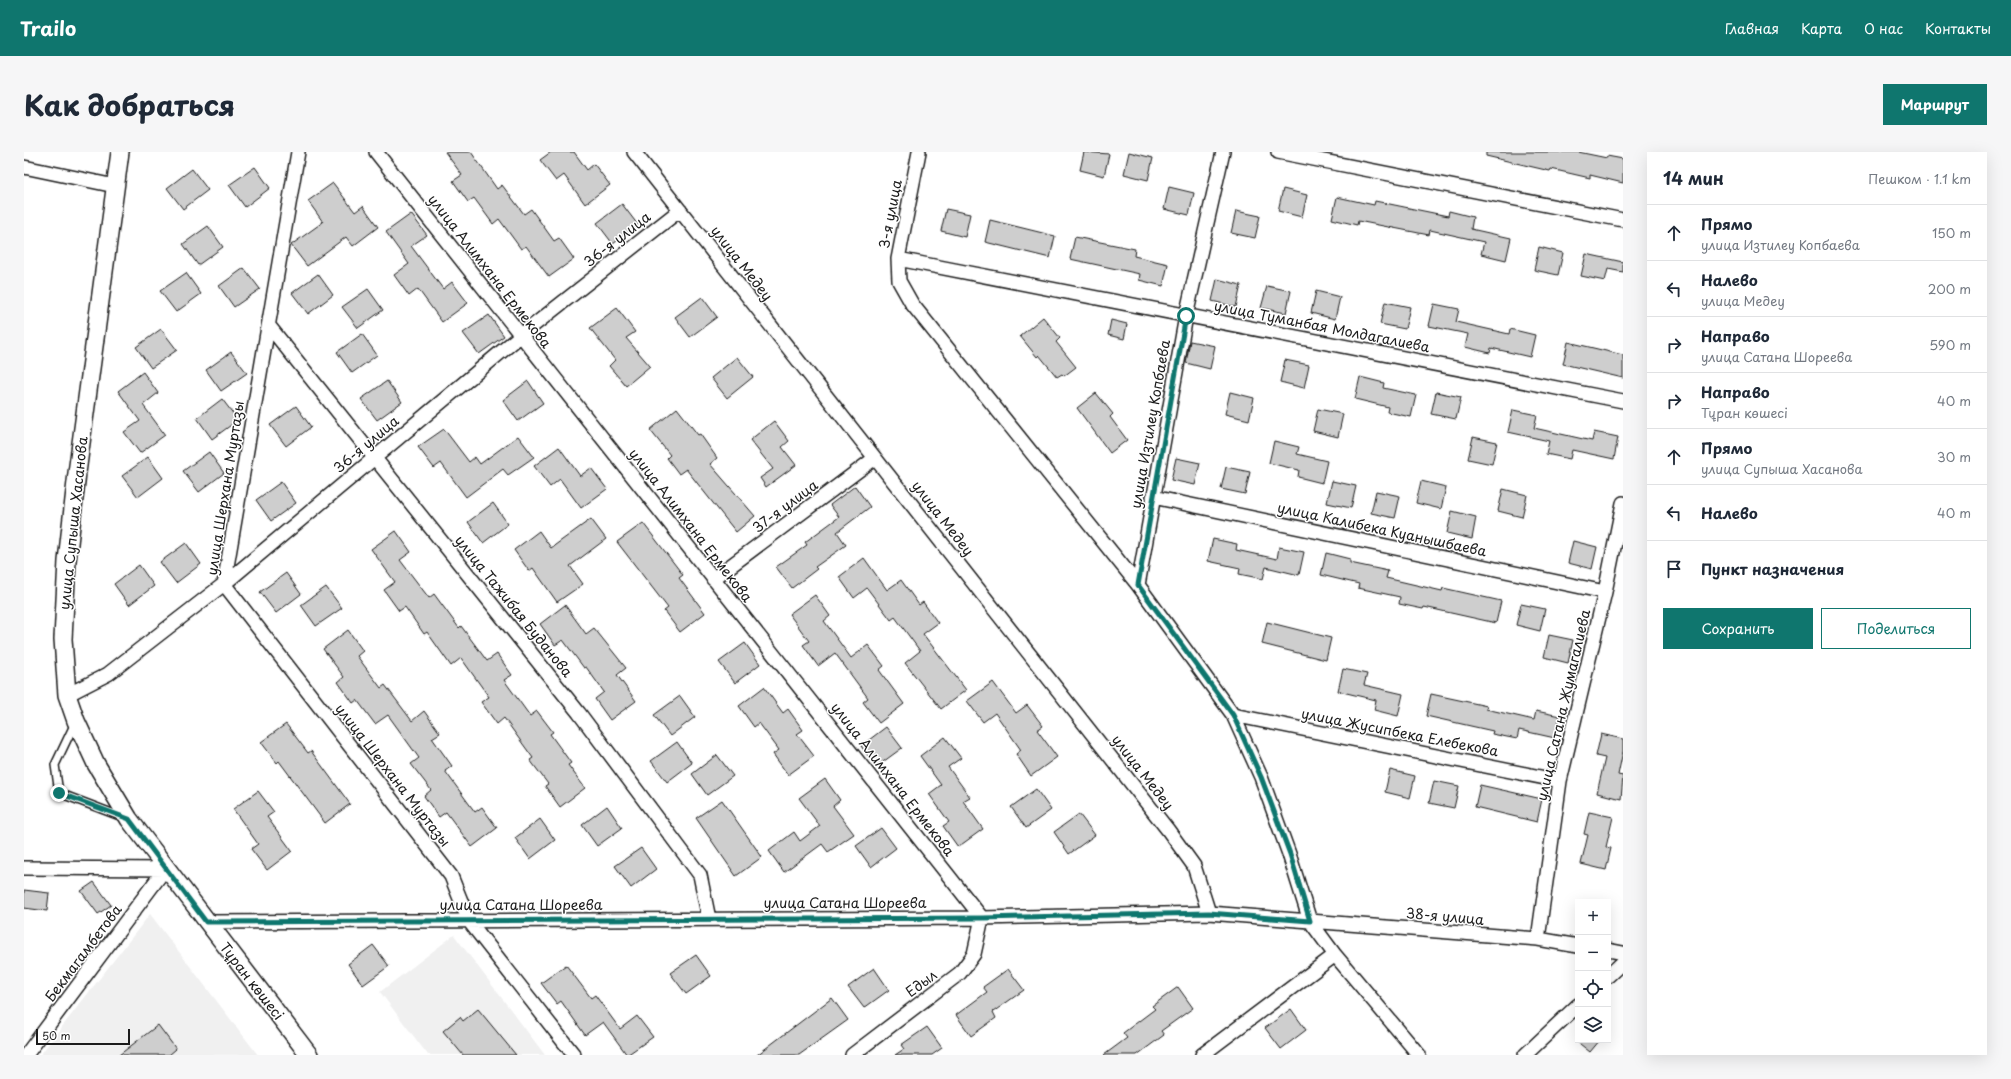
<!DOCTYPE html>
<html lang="ru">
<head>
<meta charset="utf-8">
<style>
	:root { --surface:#fff; --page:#f6f6f7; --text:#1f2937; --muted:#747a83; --line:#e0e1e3; --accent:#0f766e }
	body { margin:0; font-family:"Playpen Sans",sans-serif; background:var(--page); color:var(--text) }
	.controls { position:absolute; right:12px; bottom:12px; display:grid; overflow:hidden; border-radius:0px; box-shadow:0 4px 16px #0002 }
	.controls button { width:36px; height:36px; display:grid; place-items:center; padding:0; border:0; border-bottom:1px solid var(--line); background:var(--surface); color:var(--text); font:20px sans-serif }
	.scale { position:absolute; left:12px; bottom:10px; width:94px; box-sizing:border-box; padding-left:4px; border:2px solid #1c1c1c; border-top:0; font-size:11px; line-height:14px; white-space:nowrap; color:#1c1c1c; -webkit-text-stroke:3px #fff; paint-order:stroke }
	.stop { position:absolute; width:12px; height:12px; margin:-9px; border:3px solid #0f766e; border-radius:50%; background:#fff }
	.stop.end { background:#0f766e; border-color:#fff; box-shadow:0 1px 4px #0008 }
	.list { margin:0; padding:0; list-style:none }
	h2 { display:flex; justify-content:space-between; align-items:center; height:52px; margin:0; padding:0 16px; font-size:17px }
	h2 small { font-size:13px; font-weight:400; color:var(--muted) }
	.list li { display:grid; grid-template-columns:26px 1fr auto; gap:12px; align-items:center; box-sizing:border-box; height:56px; padding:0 16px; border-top:1px solid var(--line) }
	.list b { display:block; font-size:15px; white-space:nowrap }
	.list p { margin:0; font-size:13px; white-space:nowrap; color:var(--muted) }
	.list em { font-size:13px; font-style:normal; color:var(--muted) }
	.actions { display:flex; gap:8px; padding:12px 16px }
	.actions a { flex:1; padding:9px 0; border:1px solid var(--accent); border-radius:0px; text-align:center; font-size:14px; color:var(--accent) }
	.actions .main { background:var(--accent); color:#fff }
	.icon { flex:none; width:22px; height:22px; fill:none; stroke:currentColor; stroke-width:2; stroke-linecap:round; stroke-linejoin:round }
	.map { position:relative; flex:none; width:1599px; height:903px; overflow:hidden; border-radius:0px }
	header { display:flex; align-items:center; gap:24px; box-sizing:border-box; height:56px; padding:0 20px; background:var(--accent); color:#fff }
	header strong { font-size:19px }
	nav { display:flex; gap:22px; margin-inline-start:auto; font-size:14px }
	.intro { display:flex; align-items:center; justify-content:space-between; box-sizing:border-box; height:96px; padding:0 24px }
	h1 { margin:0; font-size:28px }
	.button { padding:10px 18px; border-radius:0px; background:var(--accent); color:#fff; font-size:14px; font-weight:700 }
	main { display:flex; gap:24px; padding:0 24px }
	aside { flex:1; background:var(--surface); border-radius:0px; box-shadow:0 4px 16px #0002 }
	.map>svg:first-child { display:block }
</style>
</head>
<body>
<header>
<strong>Trailo</strong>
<nav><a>Главная</a><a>Карта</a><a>О нас</a><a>Контакты</a></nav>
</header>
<div class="intro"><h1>Как добраться</h1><a class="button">Маршрут</a></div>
<main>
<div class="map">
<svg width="1599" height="903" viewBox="0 0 1599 903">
	<rect width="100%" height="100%" fill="#fff"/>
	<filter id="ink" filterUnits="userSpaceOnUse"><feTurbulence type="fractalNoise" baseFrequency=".025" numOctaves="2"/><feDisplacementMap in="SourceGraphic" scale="8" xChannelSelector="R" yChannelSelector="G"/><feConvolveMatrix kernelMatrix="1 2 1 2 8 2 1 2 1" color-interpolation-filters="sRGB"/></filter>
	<g filter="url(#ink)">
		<path fill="#f0f0f0" d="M 126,762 L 234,903 L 16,903 Z
			M 430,783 L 521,903 L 404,903 L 356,840 Z"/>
		<path fill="#cecece" stroke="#1c1c1c" d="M 421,0 L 447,0 L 473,37 L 478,33 L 500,62 L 507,57 L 530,89 L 535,86 L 550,107 L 525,125 L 502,94 L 497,97 L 475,67 L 469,72 L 450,46 L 444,50 L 429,29 L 438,23 Z
			M 527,0 L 550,0 L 563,18 L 570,12 L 586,33 L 561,52 L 540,23 L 532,29 L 516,8 Z
			M 1060,0 L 1085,2 L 1080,24 L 1056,18 Z
			M 1105,0 L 1129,6 L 1124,28 L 1100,22 Z
			M 1462,0 L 1554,0 L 1583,6 L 1583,4 L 1599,7 L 1599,31 L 1566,23 L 1566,26 L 1527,17 L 1526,19 L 1462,4 Z
			M 231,15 L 246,36 L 221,55 L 205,33 Z
			M 168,17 L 184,38 L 159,57 L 143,36 Z
			M 309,31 L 331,60 L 339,54 L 354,75 L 329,94 L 322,85 L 283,114 L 267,93 L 299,70 L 284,49 Z
			M 1145,35 L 1170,41 L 1165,63 L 1140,57 Z
			M 1259,37 L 1283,43 L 1278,65 L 1254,59 Z
			M 1313,45 L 1350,53 L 1351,49 L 1424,64 L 1425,59 L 1449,65 L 1447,77 L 1487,86 L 1482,108 L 1457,102 L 1460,90 L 1406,78 L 1405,83 L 1334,69 L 1333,73 L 1308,67 Z
			M 598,52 L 614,73 L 589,92 L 573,71 Z
			M 922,57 L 946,62 L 941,85 L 917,79 Z
			M 1212,59 L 1236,64 L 1231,86 L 1207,81 Z
			M 387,62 L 403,83 L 387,94 L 419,137 L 428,130 L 444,151 L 418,170 L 394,137 L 385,144 L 370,123 L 385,112 L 362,80 Z
			M 966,68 L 1031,84 L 1026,106 L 961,90 Z
			M 184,74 L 199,95 L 174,113 L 159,92 Z
			M 1051,85 L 1111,97 L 1110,104 L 1144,112 L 1139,134 L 1115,128 L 1116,122 L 1046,107 Z
			M 1515,95 L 1539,101 L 1534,123 L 1510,118 Z
			M 1562,102 L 1599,110 L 1599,120 L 1584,117 L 1581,129 L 1557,124 Z
			M 220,116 L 236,137 L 210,155 L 195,134 Z
			M 162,121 L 177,142 L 152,160 L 136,139 Z
			M 294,122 L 309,143 L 284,162 L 268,141 Z
			M 1193,127 L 1217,133 L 1212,155 L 1188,149 Z
			M 1243,134 L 1267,139 L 1262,161 L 1237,156 Z
			M 344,137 L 359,158 L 334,176 L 318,155 Z
			M 1292,139 L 1316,145 L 1311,167 L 1287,161 Z
			M 678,145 L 693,165 L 666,185 L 651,165 Z
			M 1361,150 L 1386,155 L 1381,177 L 1356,172 Z
			M 1410,152 L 1435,157 L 1432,170 L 1485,182 L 1486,177 L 1511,183 L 1506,205 L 1467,196 L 1466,201 L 1441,195 L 1444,182 L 1405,174 Z
			M 593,156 L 611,180 L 602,186 L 626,214 L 602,234 L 585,214 L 591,208 L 566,176 Z
			M 465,163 L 480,184 L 455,202 L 439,181 Z
			M 1019,165 L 1036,186 L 1032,190 L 1052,215 L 1040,224 L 1038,222 L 1033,225 L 1015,203 L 1013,205 L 996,184 Z
			M 1087,168 L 1103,172 L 1100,187 L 1084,183 Z
			M 137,177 L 153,198 L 127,216 L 112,195 Z
			M 338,182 L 353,203 L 328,221 L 313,200 Z
			M 1166,189 L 1191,194 L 1186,217 L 1162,211 Z
			M 1544,190 L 1599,203 L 1599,226 L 1539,212 Z
			M 207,200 L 223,221 L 197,239 L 182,218 Z
			M 713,205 L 729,225 L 703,246 L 687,226 Z
			M 1261,208 L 1285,213 L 1280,236 L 1256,230 Z
			M 119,220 L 134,241 L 119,253 L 141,283 L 116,301 L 100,280 L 116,269 L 94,239 Z
			M 1336,225 L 1360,231 L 1359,236 L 1392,243 L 1387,265 L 1363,260 L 1364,255 L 1331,247 Z
			M 363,229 L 378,250 L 353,268 L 337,247 Z
			M 504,229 L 519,251 L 494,269 L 479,248 Z
			M 1206,240 L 1230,246 L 1225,268 L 1201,262 Z
			M 1412,240 L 1437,245 L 1432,267 L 1407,262 Z
			M 1072,241 L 1089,262 L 1086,265 L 1103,288 L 1086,301 L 1053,256 Z
			M 198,247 L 214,268 L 188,287 L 173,266 Z
			M 272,254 L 287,275 L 262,294 L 246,273 Z
			M 653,256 L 674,283 L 676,282 L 693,306 L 686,312 L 731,364 L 712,380 L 662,317 L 655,322 L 643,306 L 646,303 L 626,278 Z
			M 1294,257 L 1319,262 L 1314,285 L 1289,279 Z
			M 1489,258 L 1513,263 L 1510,276 L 1568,289 L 1570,280 L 1594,285 L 1590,307 L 1548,298 L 1546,307 L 1522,302 L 1525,289 L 1484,280 Z
			M 750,269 L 765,289 L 758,295 L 772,313 L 742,335 L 736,326 L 749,317 L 726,288 Z
			M 420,277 L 445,310 L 451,305 L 456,312 L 494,284 L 510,305 L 484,323 L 479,317 L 442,345 L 417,311 L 410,316 L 394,295 Z
			M 1449,285 L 1473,290 L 1468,312 L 1444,307 Z
			M 1250,289 L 1275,295 L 1273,302 L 1303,309 L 1298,331 L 1274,325 L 1275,318 L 1245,311 Z
			M 535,295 L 556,324 L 567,316 L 583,337 L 557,356 L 536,327 L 526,335 L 510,314 Z
			M 185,300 L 200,321 L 175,340 L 159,319 Z
			M 124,305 L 139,326 L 114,345 L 98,324 Z
			M 1152,306 L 1176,311 L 1171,333 L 1147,328 Z
			M 1202,315 L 1226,320 L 1221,342 L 1197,337 Z
			M 1308,329 L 1332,334 L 1327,356 L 1303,351 Z
			M 1397,329 L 1422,335 L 1417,357 L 1392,351 Z
			M 257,330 L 272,351 L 247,369 L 232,348 Z
			M 831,334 L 846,355 L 813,380 L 822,393 L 791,415 L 793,417 L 768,436 L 752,415 L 783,393 L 781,390 L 815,365 L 806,353 Z
			M 1479,337 L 1503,343 L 1498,365 L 1474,359 Z
			M 1352,339 L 1376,344 L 1371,366 L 1347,361 Z
			M 469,351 L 484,372 L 459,391 L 444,370 Z
			M 1428,359 L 1452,365 L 1448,387 L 1423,381 Z
			M 567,367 L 582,387 L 546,414 L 559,432 L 533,450 L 509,416 L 505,419 L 490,398 L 515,379 L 527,396 Z
			M 619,371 L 659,423 L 655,426 L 681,461 L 656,480 L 640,459 L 644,456 L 593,390 Z
			M 372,379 L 387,400 L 376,408 L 405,446 L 410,442 L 435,476 L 437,474 L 463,509 L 473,502 L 488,523 L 480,528 L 506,564 L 513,559 L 529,580 L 526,582 L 547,611 L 544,613 L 561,636 L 536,655 L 521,634 L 524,632 L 506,608 L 509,606 L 480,566 L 473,572 L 457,550 L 465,545 L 437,506 L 427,514 L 403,480 L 400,482 L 381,455 L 375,459 L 360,438 L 371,430 L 347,397 Z
			M 1189,387 L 1213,392 L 1212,398 L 1253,407 L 1255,395 L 1280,400 L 1275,423 L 1242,415 L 1239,427 L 1215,422 L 1216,416 L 1184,409 Z
			M 1549,389 L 1573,395 L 1568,417 L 1544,411 Z
			M 162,391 L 177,412 L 152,431 L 136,410 Z
			M 1302,401 L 1326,407 L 1326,411 L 1364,419 L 1362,426 L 1418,439 L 1419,436 L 1477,449 L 1472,471 L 1400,455 L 1399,457 L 1375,452 L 1376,445 L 1334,436 L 1335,432 L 1297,423 Z
			M 840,406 L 863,438 L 877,428 L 895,453 L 899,450 L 914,471 L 899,482 L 942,538 L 917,557 L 881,511 L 896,499 L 871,465 L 867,468 L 843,436 L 830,446 L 815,425 Z
			M 115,413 L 130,434 L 105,453 L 90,432 Z
			M 262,421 L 277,442 L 252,461 L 236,440 Z
			M 302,435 L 318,456 L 292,474 L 277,453 Z
			M 791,443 L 806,464 L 800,469 L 827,506 L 844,493 L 860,514 L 855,518 L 880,552 L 855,571 L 839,550 L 844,546 L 811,501 L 794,514 L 779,493 L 785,489 L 765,462 Z
			M 1497,452 L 1521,457 L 1516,479 L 1492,473 Z
			M 541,453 L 562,482 L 570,476 L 602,516 L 593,523 L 612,549 L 586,568 L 571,547 L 580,540 L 562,515 L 560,516 L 539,488 L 531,493 L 516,472 Z
			M 1243,470 L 1307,486 L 1302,508 L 1238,492 Z
			M 324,478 L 339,499 L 333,504 L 357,536 L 361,533 L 388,569 L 400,559 L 416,581 L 408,586 L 428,614 L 421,619 L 451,660 L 458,655 L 473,676 L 448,695 L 422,660 L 415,665 L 400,644 L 407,638 L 387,612 L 395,606 L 364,563 L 351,572 L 333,548 L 329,551 L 314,530 L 320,525 L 299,497 Z
			M 1525,483 L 1549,488 L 1544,511 L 1520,505 Z
			M 721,491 L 736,512 L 711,531 L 695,510 Z
			M 1319,517 L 1343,522 L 1340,533 L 1379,542 L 1374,564 L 1350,558 L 1352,548 L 1314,539 Z
			M 969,530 L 992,561 L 1003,553 L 1019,574 L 1013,578 L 1033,605 L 1007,624 L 992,602 L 997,598 L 971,561 L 959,570 L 943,549 Z
			M 740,535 L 759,561 L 764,557 L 779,578 L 773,582 L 790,604 L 764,623 L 749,602 L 755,598 L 735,571 L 730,575 L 715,554 Z
			M 1407,542 L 1463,554 L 1462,557 L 1510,568 L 1512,559 L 1536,564 L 1531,586 L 1495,578 L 1493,587 L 1468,582 L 1469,579 L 1402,564 Z
			M 656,544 L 671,565 L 646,584 L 630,563 Z
			M 262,572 L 284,601 L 287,599 L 326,652 L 301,671 L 255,609 L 253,611 L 237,590 Z
			M 862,575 L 878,596 L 852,615 L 837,594 Z
			M 1577,582 L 1599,587 L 1599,599 L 1594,623 L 1599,624 L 1597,647 L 1573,641 L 1581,606 L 1572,604 Z
			M 921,585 L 937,606 L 924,615 L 946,645 L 939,649 L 959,677 L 934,695 L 919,674 L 925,670 L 905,642 L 917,633 L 896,604 Z
			M 653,590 L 668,611 L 643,630 L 627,609 Z
			M 693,603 L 709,624 L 683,643 L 668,622 Z
			M 1366,618 L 1391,624 L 1386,646 L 1361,640 Z
			M 801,627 L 816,648 L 809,654 L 830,682 L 804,700 L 798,692 L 760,720 L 745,699 L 770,680 L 776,689 L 796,674 L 775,646 Z
			M 1410,629 L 1435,634 L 1430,656 L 1405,651 Z
			M 1456,633 L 1518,647 L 1513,670 L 1451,655 Z
			M 1012,637 L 1027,658 L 1002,676 L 987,655 Z
			M 234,639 L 250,660 L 243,665 L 268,699 L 243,718 L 227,697 L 234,692 L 209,657 Z
			M 698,648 L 738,705 L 712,724 L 672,666 Z
			M 583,654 L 598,676 L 573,694 L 558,673 Z
			M 1565,660 L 1589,665 L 1582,695 L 1587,696 L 1582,718 L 1557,712 L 1564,683 L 1560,682 Z
			M 1055,662 L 1071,683 L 1045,702 L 1030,680 Z
			M 516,667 L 531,688 L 506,707 L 491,686 Z
			M 857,676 L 872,696 L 847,715 L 832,694 Z
			M 617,696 L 632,717 L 607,736 L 591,714 Z
			M 70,730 L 87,753 L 74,762 L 57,739 Z
			M 0,738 L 25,741 L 23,759 L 0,756 Z
			M 349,793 L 365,814 L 339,833 L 324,812 Z
			M 672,803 L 687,824 L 662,842 L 646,821 Z
			M 542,813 L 567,846 L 571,843 L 596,877 L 613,864 L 629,885 L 603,903 L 579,870 L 561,883 L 537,849 L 533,852 L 517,831 Z
			M 850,816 L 865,838 L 840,856 L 824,835 Z
			M 984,817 L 1000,838 L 969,860 L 972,866 L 947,884 L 932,863 L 963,840 L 959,835 Z
			M 1154,835 L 1169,856 L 1137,879 L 1140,883 L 1113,903 L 1080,903 L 1103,886 L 1099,881 L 1131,857 L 1128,854 Z
			M 808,846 L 824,868 L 775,903 L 733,903 Z
			M 454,857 L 492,903 L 439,903 L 419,879 L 436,865 L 439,869 Z
			M 1267,857 L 1282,878 L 1257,897 L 1241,876 Z
			M 134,873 L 152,897 L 145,903 L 95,903 Z
			M 903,875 L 918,896 L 908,903 L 871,903 L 880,897 L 877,893 Z
			M 1551,888 L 1576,888 L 1566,900 Z"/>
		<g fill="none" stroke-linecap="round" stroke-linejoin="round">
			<g stroke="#1c1c1c" stroke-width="10">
				<path id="service" d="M 51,571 L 31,613 L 35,641 L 101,666"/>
			</g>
			<g stroke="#1c1c1c" stroke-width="16">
				<path id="minor" d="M 274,0 L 200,432 L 427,724 L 445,769 L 550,903
					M 352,0 L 958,766 L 950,802 L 936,821 L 828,903
					M 610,0 L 1144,678 L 1170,714 L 1185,761
					M 895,0 L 874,107 L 875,129 L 888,152 L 1114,433 L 1209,563 L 1237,625 L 1265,702 L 1286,769 L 1514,787 L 1554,794
					M 1254,0 L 1599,68
					M 0,15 L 91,34
					M 874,107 L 1599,249
					M 245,174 L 555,561 L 676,723 L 685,767
					M 1129,345 L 1581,440
					M 689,427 L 851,306
					M 1114,433 L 1162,164 L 1199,0
					M 43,543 L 84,522 L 200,432 L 496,184 L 656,58
					M 1209,563 L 1536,629
					M 0,716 L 141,717
					M 182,770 L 958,766 L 1185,761 L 1286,769 L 1311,803 L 1395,903
					M 1514,787 L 1536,629 L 1581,440 L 1599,351
					M 1584,798 L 1599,801
					M 1584,824 L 1599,810
					M 2,903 L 141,717
					M 1178,903 L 1311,803
					M 1501,903 L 1554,853"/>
			</g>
			<g stroke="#1c1c1c" stroke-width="20">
				<path id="tertiary" d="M 96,0 L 53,321 L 43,409 L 39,487 L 43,543 L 52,569 L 72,612 L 105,667 L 285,903"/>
			</g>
			<use href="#service" stroke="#fff" stroke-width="7"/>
			<use href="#minor" stroke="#fff" stroke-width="13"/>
			<use href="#tertiary" stroke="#fff" stroke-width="17"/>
		</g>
	</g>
	<g fill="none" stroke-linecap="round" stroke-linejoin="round" filter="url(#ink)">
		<path stroke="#0f766e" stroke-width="5" d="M 35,641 L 105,667 L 182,770 L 958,766 L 1185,761 L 1286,769 L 1266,702 L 1237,625 L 1209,563 L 1114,433 L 1162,164"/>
	</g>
	<g text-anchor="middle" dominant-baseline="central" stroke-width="3" stroke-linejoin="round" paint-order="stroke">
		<g font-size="14" fill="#1c1c1c" stroke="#fff">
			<text transform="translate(866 62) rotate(-79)">3-я улица</text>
			<text transform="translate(593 87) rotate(-38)">36-я улица</text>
			<text transform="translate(718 111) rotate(52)">улица Медеу</text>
			<text transform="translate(466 119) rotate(52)">улица Алимхана Ермекова</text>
			<text transform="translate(1298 174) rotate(11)">улица Туманбая Молдагалиева</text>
			<text transform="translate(1126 272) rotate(-80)">улица Изтилеу Копбаева</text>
			<text transform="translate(342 292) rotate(-40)">36-я улица</text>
			<text transform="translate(201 336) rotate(-81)">улица Шерхана Муртазы</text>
			<text transform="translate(761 354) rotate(-37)">37-я улица</text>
			<text transform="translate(919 366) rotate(52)">улица Медеу</text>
			<text transform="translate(49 371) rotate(-84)">улица Супыша Хасанова</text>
			<text transform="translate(667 373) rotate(52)">улица Алимхана Ермекова</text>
			<text transform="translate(1358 377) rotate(12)">улица Калибека Куанышбаева</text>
			<text transform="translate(490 454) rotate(51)">улица Тажибая Буданова</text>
			<text transform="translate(1539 553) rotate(-77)">улица Сатана Жумагалиева</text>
			<text transform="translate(1376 580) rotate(11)">улица Жусипбека Елебекова</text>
			<text transform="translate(1119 620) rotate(52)">улица Медеу</text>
			<text transform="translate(369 623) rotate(52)">улица Шерхана Муртазы</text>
			<text transform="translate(869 627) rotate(52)">улица Алимхана Ермекова</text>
			<text x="821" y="750">улица Сатана Шореева</text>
			<text x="497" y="752">улица Сатана Шореева</text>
			<text transform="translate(1421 764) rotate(5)">38-я улица</text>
			<text transform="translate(59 801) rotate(-53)">Бекмагамбетова</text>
			<text transform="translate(228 829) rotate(52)">Тұран көшесі</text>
			<text transform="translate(897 831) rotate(-37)">Едыл</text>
		</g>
	</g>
</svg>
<div class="controls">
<button>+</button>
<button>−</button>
<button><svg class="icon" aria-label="locate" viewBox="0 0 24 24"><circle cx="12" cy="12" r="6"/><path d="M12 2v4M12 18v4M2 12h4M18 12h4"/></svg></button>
<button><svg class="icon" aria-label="layers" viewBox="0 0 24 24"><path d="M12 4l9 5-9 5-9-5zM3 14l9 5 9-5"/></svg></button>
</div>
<div class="scale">50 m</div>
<div class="stop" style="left:1162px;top:164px"></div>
<div class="stop end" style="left:35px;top:641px"></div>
</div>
<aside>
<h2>14 мин<small>Пешком · 1.1 km</small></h2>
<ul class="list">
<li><svg class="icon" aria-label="ahead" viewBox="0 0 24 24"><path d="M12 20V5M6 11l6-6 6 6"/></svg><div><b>Прямо</b><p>улица Изтилеу Копбаева</p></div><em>150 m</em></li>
<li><svg class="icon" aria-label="left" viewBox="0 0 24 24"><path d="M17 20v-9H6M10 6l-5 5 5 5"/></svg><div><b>Налево</b><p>улица Медеу</p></div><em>200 m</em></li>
<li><svg class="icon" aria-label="right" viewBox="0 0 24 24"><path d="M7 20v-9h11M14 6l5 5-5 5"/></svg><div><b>Направо</b><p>улица Сатана Шореева</p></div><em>590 m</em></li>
<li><svg class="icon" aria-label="right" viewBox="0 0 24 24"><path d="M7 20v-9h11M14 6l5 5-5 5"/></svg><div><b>Направо</b><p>Тұран көшесі</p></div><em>40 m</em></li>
<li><svg class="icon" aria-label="ahead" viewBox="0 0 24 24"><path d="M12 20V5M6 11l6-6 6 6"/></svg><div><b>Прямо</b><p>улица Супыша Хасанова</p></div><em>30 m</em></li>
<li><svg class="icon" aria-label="left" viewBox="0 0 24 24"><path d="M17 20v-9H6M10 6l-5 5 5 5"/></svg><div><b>Налево</b></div><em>40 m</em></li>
<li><svg class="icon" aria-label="arrive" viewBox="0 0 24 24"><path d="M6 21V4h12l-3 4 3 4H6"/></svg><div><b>Пункт назначения</b></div></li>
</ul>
<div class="actions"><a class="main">Сохранить</a><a>Поделиться</a></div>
</aside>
</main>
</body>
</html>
